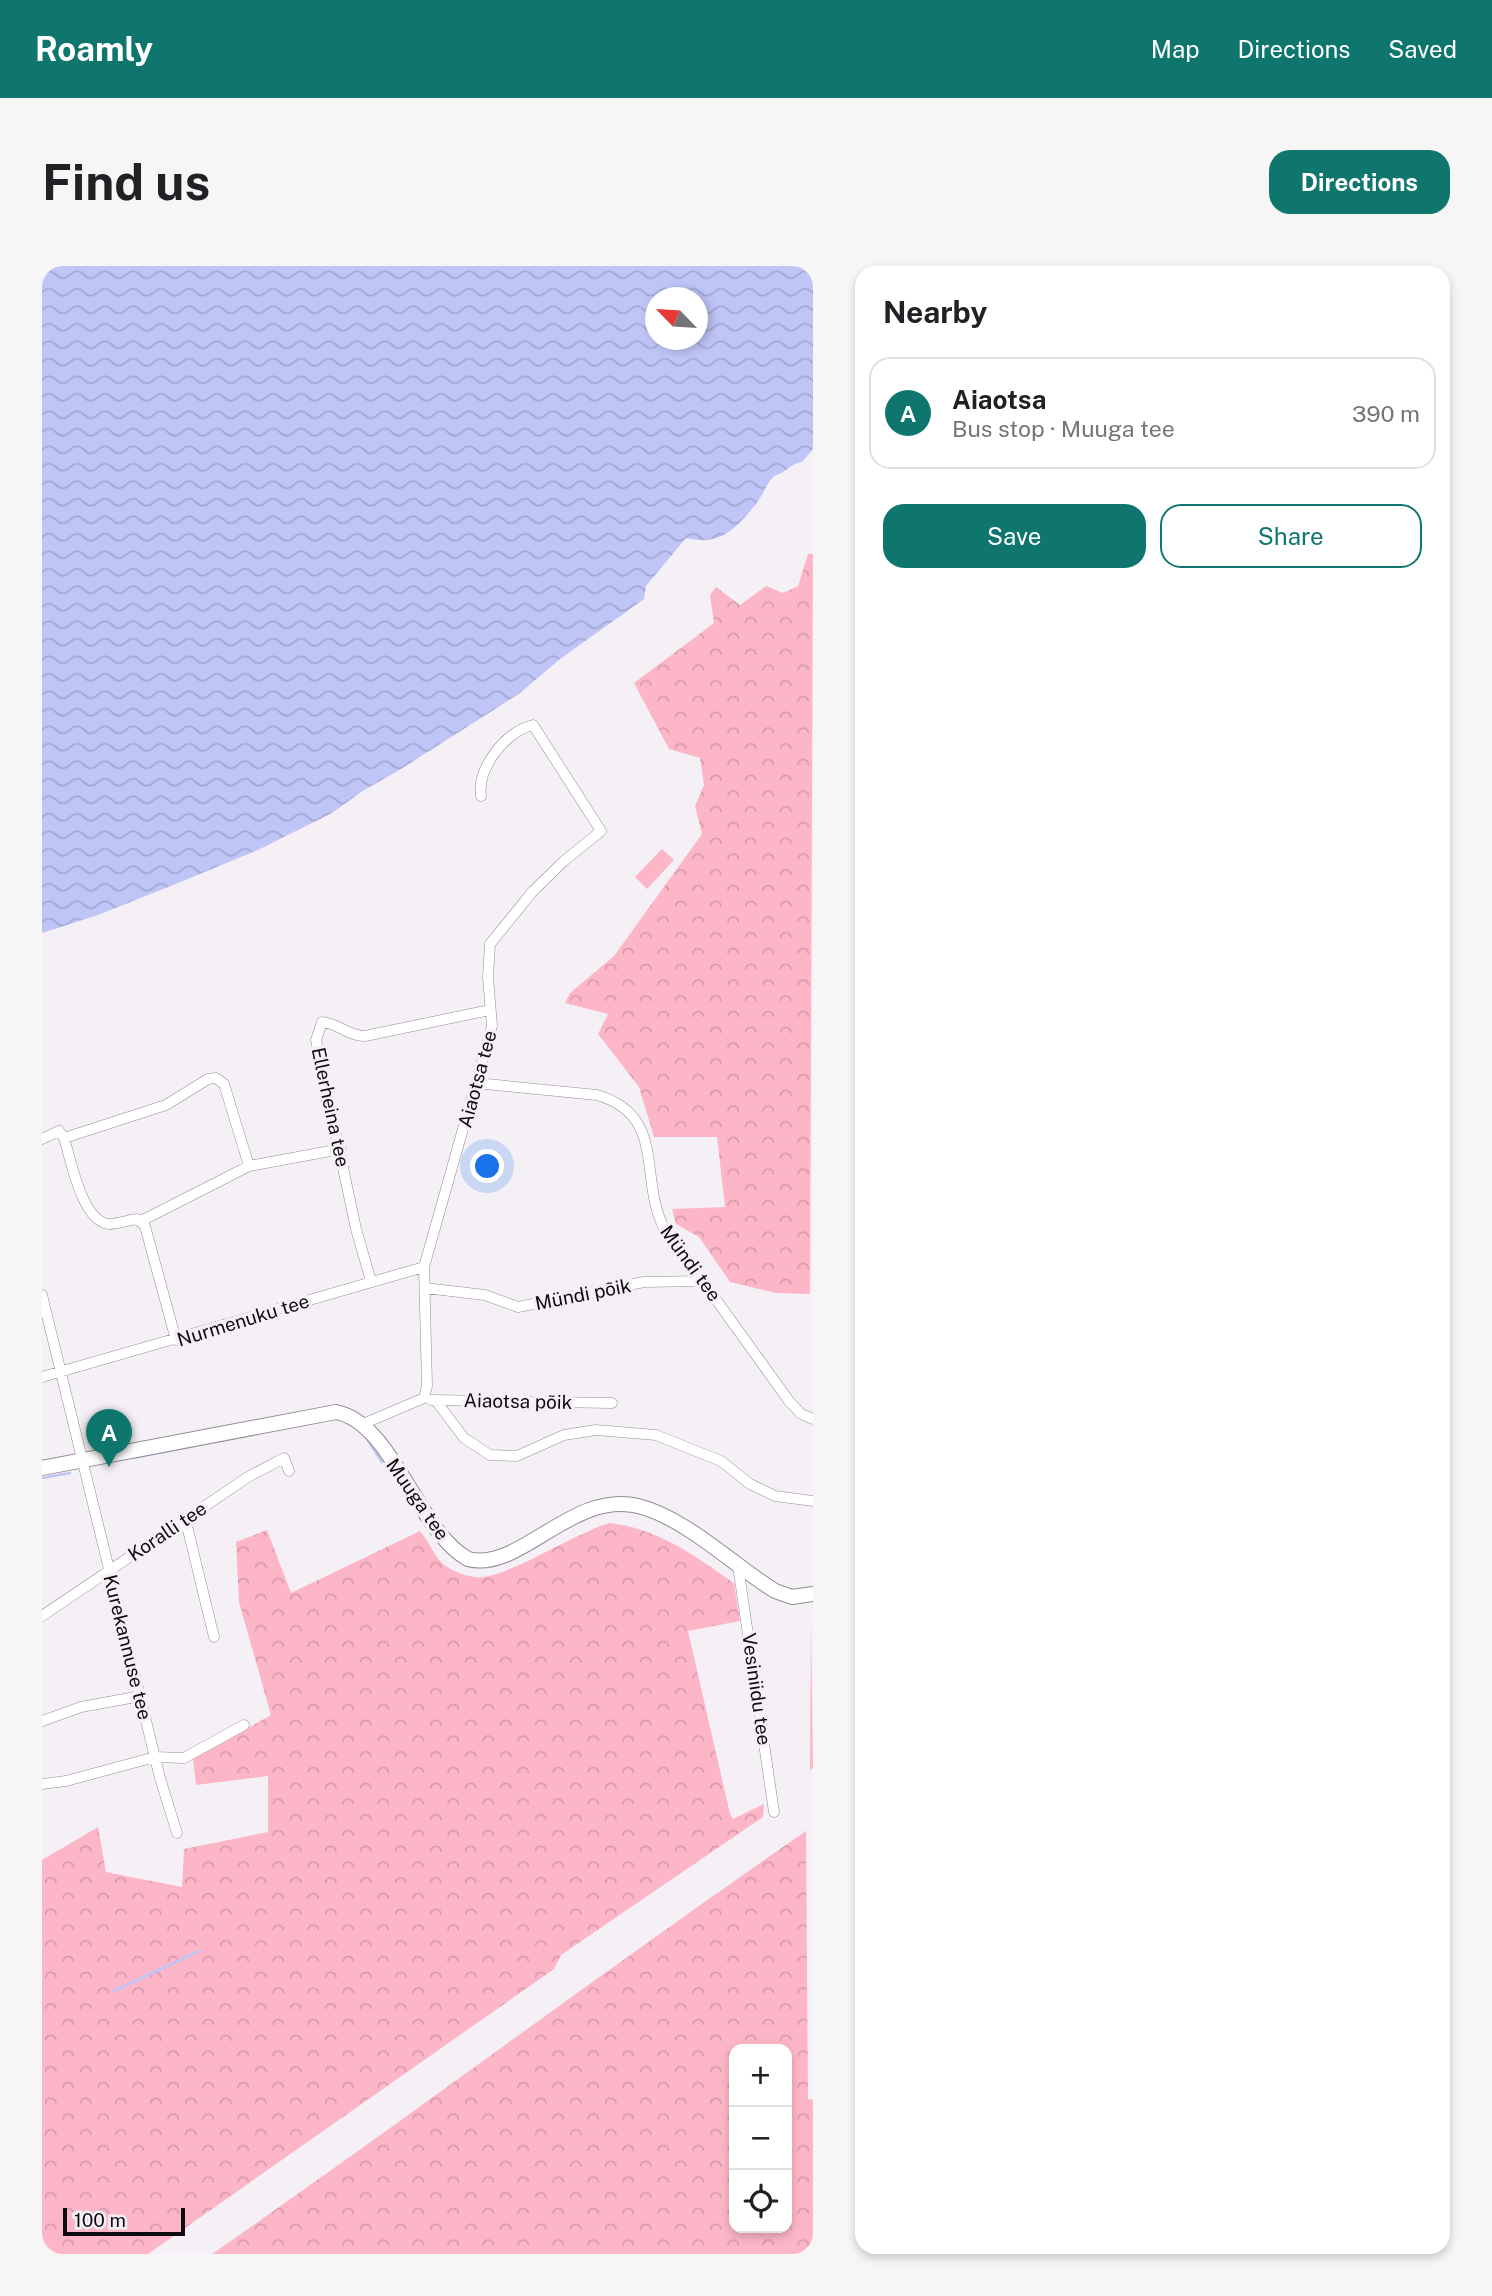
<!DOCTYPE html>
<html lang="en">
<head>
<meta charset="utf-8">
<style>
	:root { --surface:#fff; --page:#f6f6f6; --text:#202124; --muted:#757577; --line:#e0e0e0; --accent:#0f766e }
	body { margin:0; font-family:"Public Sans",sans-serif; background:var(--page); color:var(--text) }
	.controls { position:absolute; right:21px; bottom:21px; display:grid; overflow:hidden; border-radius:14px; box-shadow:0 4px 10px #0003 }
	.controls button { width:63px; height:63px; display:grid; place-items:center; padding:0; border:0; border-bottom:2px solid var(--line); background:var(--surface); color:var(--text); font:35px sans-serif }
	.compass { position:absolute; left:603px; top:21px; width:63px; height:63px; border-radius:50%; background:var(--surface); box-shadow:0 4px 10px #0003; rotate:295deg }
	.scale { position:absolute; left:21px; bottom:18px; width:122px; box-sizing:border-box; padding-left:7px; border:4px solid #0e0c0e; border-top:0; font-size:19px; line-height:24px; white-space:nowrap; color:#0e0c0e; -webkit-text-stroke:5px #f5f0f6; paint-order:stroke }
	.you { position:absolute; left:446px; top:901px; width:24px; height:24px; margin:-18px; border:5px solid #fff; border-radius:50%; background:#1a73e8; box-shadow:0 0 0 10px #1a73e833 }
	.badge { display:grid; place-items:center; width:46px; height:46px; border-radius:50%; background:var(--accent); color:#fff; font-size:23px; font-weight:700 }
	.pin { position:absolute; translate:-50% -58px; filter:drop-shadow(0 2px 4px #0008) }
	.pin::after { content:''; position:absolute; top:37px; width:24px; height:21px; background:inherit; clip-path:polygon(0 0,100% 0,50% 100%) }
	.list { margin:0; padding:0; list-style:none }
	h2 { display:flex; justify-content:space-between; align-items:center; height:91px; margin:0; padding:0 28px; font-size:30px }
	h2 small { font-size:23px; font-weight:400; color:var(--muted) }
	.list li { display:grid; grid-template-columns:46px 1fr auto; gap:21px; align-items:center; box-sizing:border-box; height:112px; margin:0 14px 14px; padding:0 14px; border:2px solid var(--line); border-radius:21px }
	.list b { display:block; font-size:26px; white-space:nowrap }
	.list p { margin:0; font-size:23px; white-space:nowrap; color:var(--muted) }
	.list em { font-size:23px; font-style:normal; color:var(--muted) }
	.actions { display:flex; gap:14px; padding:21px 28px }
	.actions a { flex:1; padding:16px 0; border:2px solid var(--accent); border-radius:21px; text-align:center; font-size:24px; color:var(--accent) }
	.actions .main { background:var(--accent); color:#fff }
	.icon { flex:none; width:38px; height:38px; fill:none; stroke:currentColor; stroke-width:2; stroke-linecap:round; stroke-linejoin:round }
	.map { position:relative; flex:none; width:771px; height:1988px; overflow:hidden; border-radius:21px }
	header { display:flex; align-items:center; gap:42px; box-sizing:border-box; height:98px; padding:0 35px; background:var(--accent); color:#fff }
	header strong { font-size:33px }
	nav { display:flex; gap:38px; margin-inline-start:auto; font-size:24px }
	.intro { display:flex; align-items:center; justify-content:space-between; box-sizing:border-box; height:168px; padding:0 42px }
	h1 { margin:0; font-size:49px }
	.button { padding:18px 32px; border-radius:21px; background:var(--accent); color:#fff; font-size:24px; font-weight:700 }
	main { display:flex; gap:42px; padding:0 42px }
	aside { flex:1; background:var(--surface); border-radius:21px; box-shadow:0 4px 10px #0003 }
	.map>svg:first-child { display:block }
</style>
</head>
<body>
<header>
<strong>Roamly</strong>
<nav><a>Map</a><a>Directions</a><a>Saved</a></nav>
</header>
<div class="intro"><h1>Find us</h1><a class="button">Directions</a></div>
<main>
<div class="map">
<svg width="771" height="1988" viewBox="0 0 771 1988">
	<defs>
		<pattern id="forest-crowns" width="20" height="18" patternUnits="userSpaceOnUse" patternTransform="scale(1.75)"><rect width="20" height="18" fill="#fdb6c8"/><path d="M2 6a3 3 0 1 1 6 0M12 15a3 3 0 1 1 6 0" fill="none" stroke="#d89bab"/></pattern>
		<pattern id="water-waves" width="16" height="10" patternUnits="userSpaceOnUse" patternTransform="scale(1.75)"><rect width="16" height="10" fill="#bfc5f7"/><path d="M0 5q4-4 8 0t8 0" fill="none" stroke="#a3a8d3"/></pattern>
	</defs>
	<rect width="100%" height="100%" fill="#f5f0f6"/>
	<path fill="url(#forest-crowns)" fill-rule="evenodd" d="M 766,288 L 771,288 L 768,1028 L 734,1027 L 688,1016 L 657,971 L 634,958 L 630,943 L 683,941 L 675,871 L 612,871 L 597,821 L 556,768 L 566,748 L 523,737 L 528,727 L 572,690 L 660,568 L 653,540 L 662,519 L 658,492 L 627,483 L 592,417 L 672,357 L 668,329 L 674,321 L 698,339 L 724,320 L 741,327 L 756,320 Z
		M 567,1257 C 618,1263 651,1289 692,1317 L 698,1355 L 646,1365 L 688,1548 L 691,1553 L 722,1538 L 721,1551 L 519,1689 L 512,1703 L 106,1988 L 0,1988 L 0,1594 L 56,1561 L 64,1606 L 140,1621 L 142,1583 L 226,1566 L 226,1510 L 154,1519 L 151,1493 L 229,1449 L 197,1336 L 194,1276 L 225,1264 L 249,1327 L 378,1265 C 387,1275 391,1288 400,1297 C 408,1305 430,1313 441,1311 C 473,1307 530,1269 567,1257 Z
		M 769,1357 L 771,1502 L 768,1504 Z
		M 764,1565 L 766,1833 L 771,1834 L 771,1988 L 170,1988 C 370,1849 564,1703 764,1565 ZM 745,1783 L 745,1962 L 692,1962 L 692,1783 Z"/>
	<path fill="#fdb6c8" d="M 620,583 L 632,594 L 605,623 L 593,611 Z"/>
	<path fill="url(#water-waves)" fill-rule="evenodd" d="M 0,0 L 771,0 L 771,183 L 760,196 C 749,197 744,207 732,210 C 724,218 721,229 714,238 C 693,264 678,280 644,272 L 604,320 L 602,333 L 518,393 L 478,427 L 359,503 L 319,526 L 290,547 L 218,583 L 141,615 L 56,649 L 0,667 ZM 614,32 L 656,32 L 656,74 L 614,74 Z"/>
	<g fill="none" stroke-linecap="round" stroke-linejoin="round">
		<path stroke="#bfc5f7" stroke-width="2.5" d="M 325,1173 L 340,1196
			M 91,1192 L 152,1180
			M 0,1212 L 28,1207
			M 72,1725 L 157,1685"/>
		<g stroke="#918d92" stroke-width="11">
			<path id="street" d="M 434,817 L 555,829 C 624,849 597,910 621,960 L 747,1135 L 759,1148 L 771,1153
				M 22,872 C 29,894 40,956 67,958 C 76,958 86,954 95,953 L 103,960 L 134,1074
				M 0,873 L 17,865 L 22,872 L 124,839 L 166,813 L 174,812 L 182,818 L 207,900
				M 99,955 L 207,900 L 299,883
				M 329,1015 L 314,963 L 274,774 L 280,756 C 296,757 306,770 323,770 L 448,744
				M 383,1022 L 443,1029 L 476,1041 L 602,1016 L 659,1015
				M 0,1029 L 118,1512 L 135,1567
				M 0,1111 L 382,1001
				M 389,1134 L 570,1137
				M 394,1135 L 422,1172 L 448,1189 L 475,1190 L 522,1169 L 554,1164 L 614,1169 L 679,1195 L 708,1218 L 733,1230 L 771,1235
				M 321,1158 L 382,1132 L 385,1120 L 382,1001 L 450,760 L 446,711 L 448,678 L 491,625 L 522,595 L 559,565 L 491,459 C 463,466 435,502 439,530
				M 139,1255 L 146,1264 L 172,1371
				M 696,1300 L 732,1546
				M 0,1350 L 206,1211 L 242,1192 L 247,1205
				M 0,1455 L 39,1441 L 99,1430
				M 0,1518 L 24,1515 L 113,1491 L 142,1492 L 202,1459"/>
		</g>
		<g stroke="#918d92" stroke-width="16">
			<path id="secondary" d="M 0,1202 L 294,1146 C 351,1157 375,1265 426,1293 C 477,1307 530,1224 596,1240 C 644,1252 691,1299 733,1325 L 750,1331 L 771,1328"/>
		</g>
		<use href="#street" stroke="#fff" stroke-width="10"/>
		<use href="#secondary" stroke="#fff" stroke-width="14"/>
	</g>
	<g text-anchor="middle" dominant-baseline="central" stroke-width="7" stroke-linejoin="round" paint-order="stroke">
		<g font-size="19" fill="#0e0c0e" stroke="#f5f0f6">
			<text transform="translate(435 813) rotate(-75)">Aiaotsa tee</text>
			<text transform="translate(289 841) rotate(78)">Ellerheina tee</text>
			<text transform="translate(649 997) rotate(54)">Mündi tee</text>
			<text transform="translate(541 1028) rotate(-11)">Mündi põik</text>
			<text transform="translate(201 1054) rotate(-17)">Nurmenuku tee</text>
			<text transform="translate(476 1135) rotate(1)">Aiaotsa põik</text>
			<text transform="translate(376 1233) rotate(55)">Muuga tee</text>
			<text transform="translate(125 1265) rotate(-34)">Koralli tee</text>
			<text transform="translate(86 1381) rotate(76)">Kurekannuse tee</text>
			<text transform="translate(715 1423) rotate(82)">Vesiniidu tee</text>
		</g>
	</g>
</svg>
<div class="controls">
<button>+</button>
<button>−</button>
<button><svg class="icon" aria-label="locate" viewBox="0 0 24 24"><circle cx="12" cy="12" r="6"/><path d="M12 2v4M12 18v4M2 12h4M18 12h4"/></svg></button>
</div>
<svg class="compass" viewBox="-18 -18 36 36"><path d="M0-13l5 13h-10z" fill="#e53935"/><path d="M0 13l5-13h-10z" fill="#757577"/></svg>
<div class="scale">100 m</div>
<div class="you"></div>
<div class="pin badge" style="left:67px;top:1201px">A</div>
</div>
<aside>
<h2>Nearby<small></small></h2>
<ul class="list">
<li><span class="badge">A</span><div><b>Aiaotsa</b><p>Bus stop · Muuga tee</p></div><em>390 m</em></li>
</ul>
<div class="actions"><a class="main">Save</a><a>Share</a></div>
</aside>
</main>
</body>
</html>
